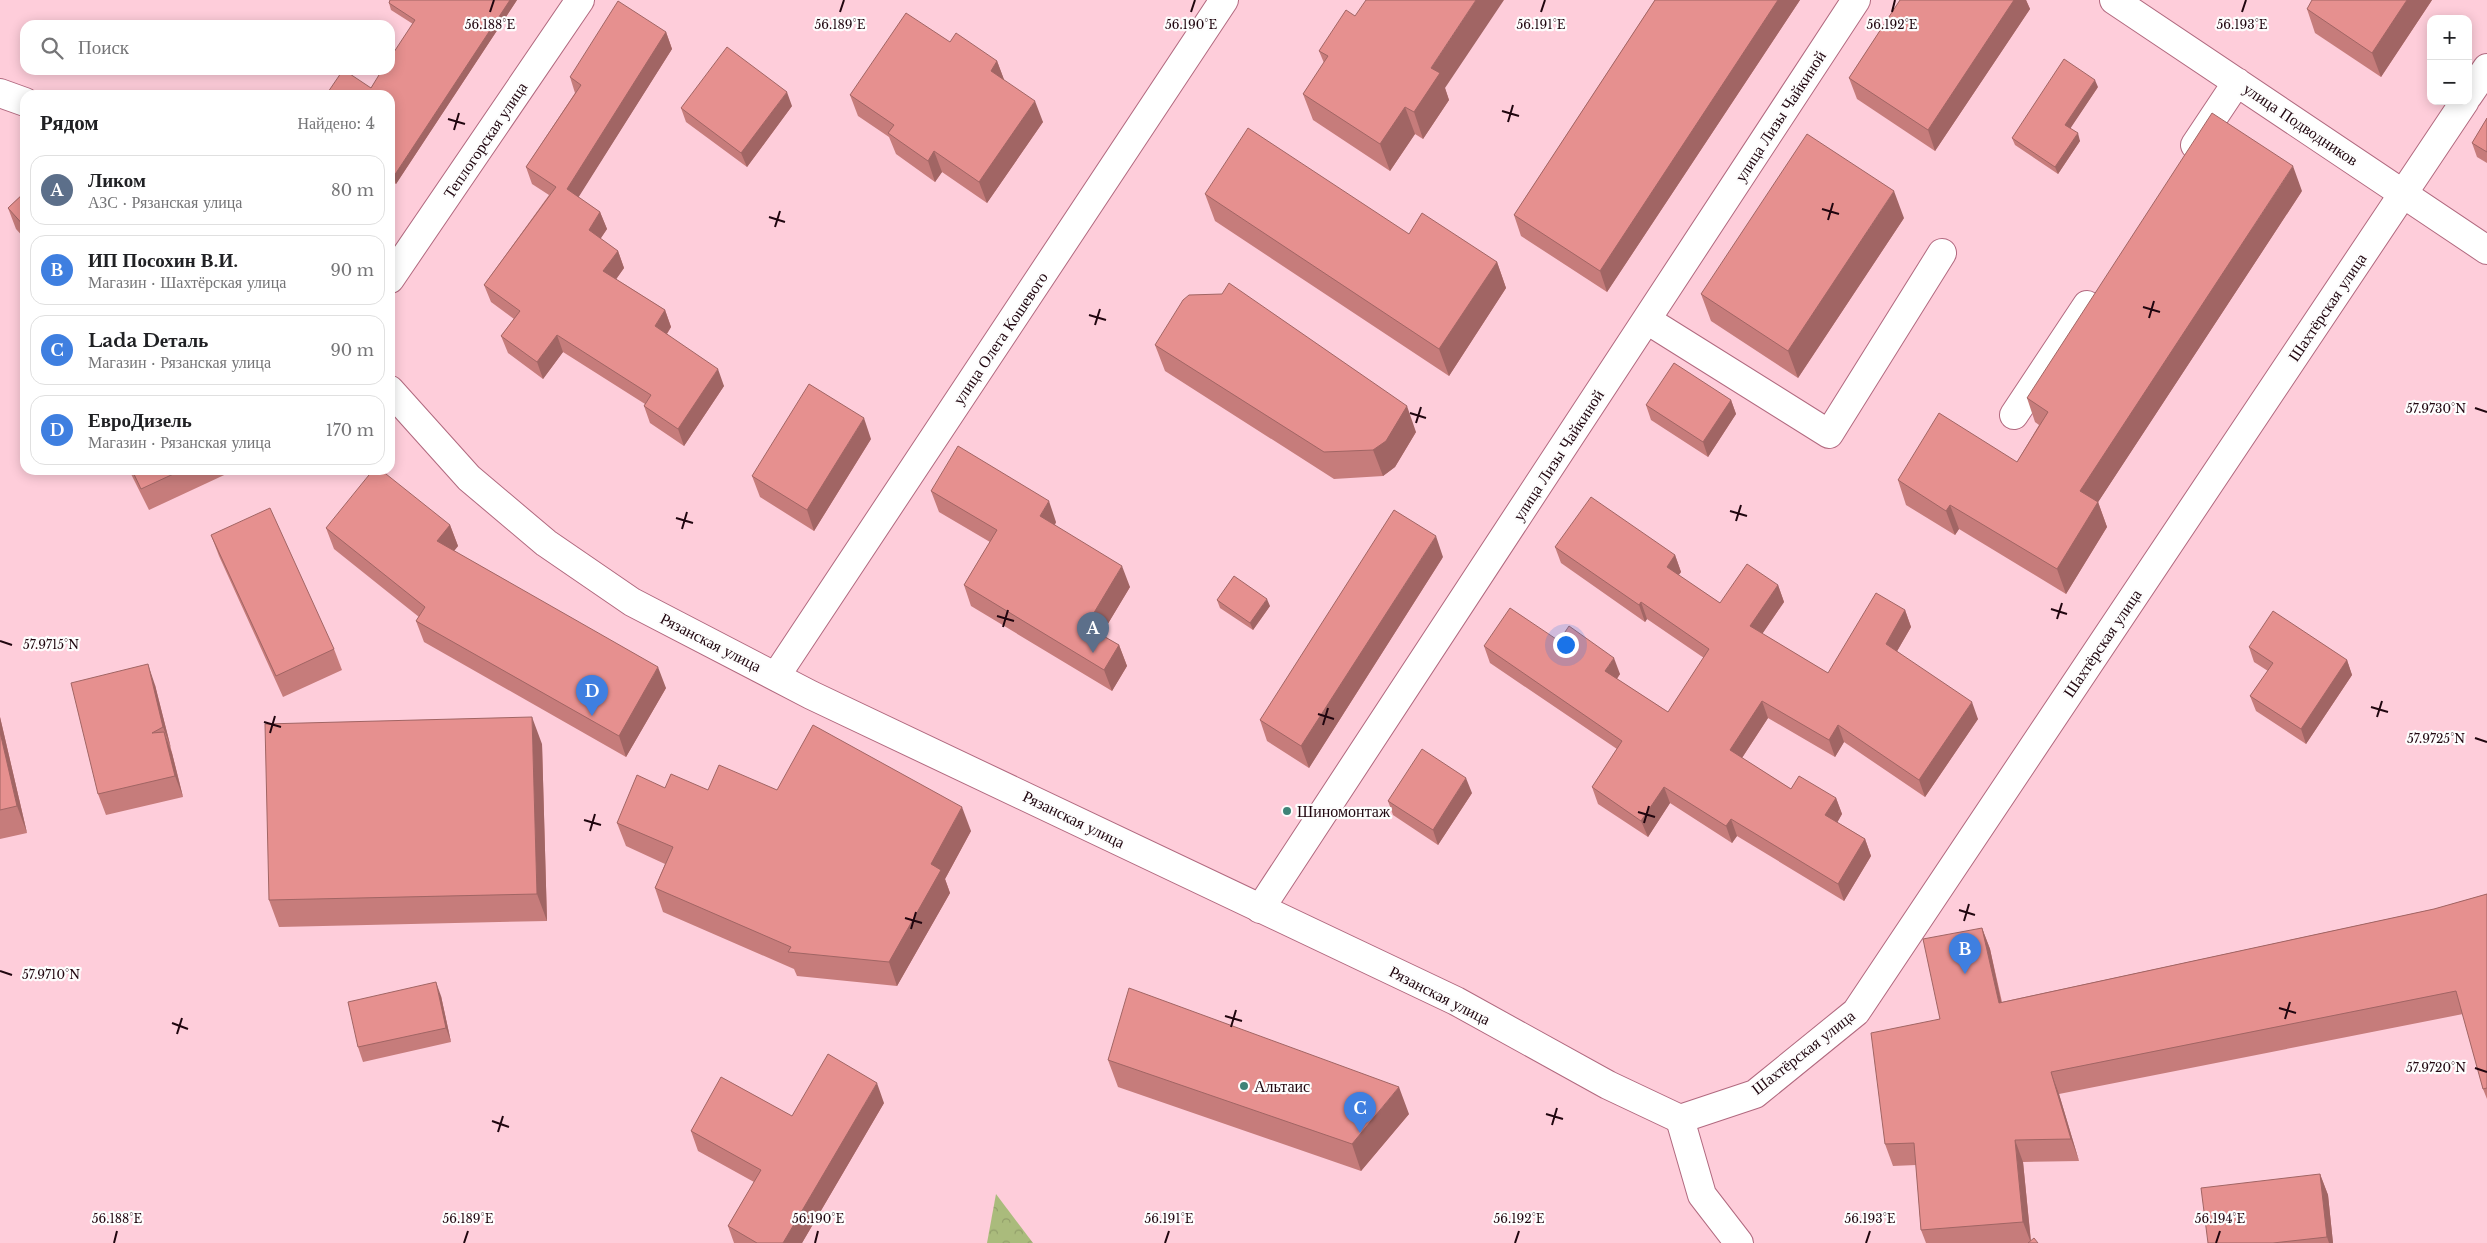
<!DOCTYPE html>
<html lang="ru">
<head>
<meta charset="utf-8">
<style>
	:root { --surface:#fff; --page:#f2f2f2; --text:#202124; --muted:#757577; --line:#e0e0e0; --accent:#3f8377 }
	body { margin:0; font-family:"Libre Baskerville",serif; background:var(--page); color:var(--text) }
	.controls { position:absolute; right:15px; top:15px; display:grid; overflow:hidden; border-radius:10px; box-shadow:0 2px 12px #0003 }
	.controls button { width:45px; height:45px; display:grid; place-items:center; padding:0; border:0; border-bottom:1px solid var(--line); background:var(--surface); color:var(--text); font:25px sans-serif }
	.you { position:absolute; left:1565px; top:644px; width:18px; height:18px; margin:-12px; border:4px solid #fff; border-radius:50%; background:#1a73e8; box-shadow:0 0 0 8px #1a73e833 }
	.badge { display:grid; place-items:center; width:32px; height:32px; border-radius:50%; background:var(--accent); color:#fff; font-size:16px; font-weight:700 }
	.pin { position:absolute; translate:-50% -41px; filter:drop-shadow(0 1px 2px #0008) }
	.pin::after { content:''; position:absolute; top:26px; width:18px; height:15px; background:inherit; clip-path:polygon(0 0,100% 0,50% 100%) }
	.list { margin:0; padding:0; list-style:none }
	h2 { display:flex; justify-content:space-between; align-items:center; height:65px; margin:0; padding:0 20px; font-size:21px }
	h2 small { font-size:16px; font-weight:400; color:var(--muted) }
	.list li { display:grid; grid-template-columns:32px 1fr auto; gap:15px; align-items:center; box-sizing:border-box; height:70px; margin:0 10px 10px; padding:0 10px; border:1px solid var(--line); border-radius:15px }
	.list b { display:block; font-size:19px; white-space:nowrap }
	.list p { margin:0; font-size:16px; white-space:nowrap; color:var(--muted) }
	.list em { font-size:16px; font-style:normal; color:var(--muted) }
	.icon { flex:none; width:28px; height:28px; fill:none; stroke:currentColor; stroke-width:2; stroke-linecap:round; stroke-linejoin:round }
	.map { position:relative; flex:none; width:2487px; height:1243px; overflow:hidden }
	.search { position:absolute; background:var(--surface); box-shadow:0 2px 12px #0003; left:20px; top:20px; width:375px; height:55px; display:flex; align-items:center; gap:12px; box-sizing:border-box; padding:0 18px; border-radius:15px; color:var(--muted); font-size:19px }
	.panel { position:absolute; background:var(--surface); box-shadow:0 2px 12px #0003; left:20px; top:90px; width:375px; height:385px; border-radius:15px }
	.map>svg:first-child { display:block }
</style>
</head>
<body>
<div class="map">
<svg width="2487" height="1243" viewBox="0 0 2487 1243">
	<defs>
		<pattern id="forest-crowns" width="20" height="18" patternUnits="userSpaceOnUse" patternTransform="scale(1.25)"><rect width="20" height="18" fill="#aabb7c"/><path d="M2 6a3 3 0 1 1 6 0M12 15a3 3 0 1 1 6 0" fill="none" stroke="#929f6a"/></pattern>
	</defs>
	<rect width="100%" height="100%" fill="#fecdda"/>
	<path fill="url(#forest-crowns)" d="M 996,1194 L 1033,1243 L 987,1243 Z"/>
	<g fill="none" stroke-linecap="round" stroke-linejoin="round">
		<g stroke="#b1697f" stroke-width="30">
			<path id="minor" d="M 2114,0 L 2487,250
				M 2195,145 L 2237,82
				M 390,279 L 580,0
				M 1647,320 L 1829,434 L 1942,253
				M 2014,415 L 2087,305
				M 776,676 L 1224,0
				M 1260,909 L 1856,0
				M 1680,1119 L 1702,1195 L 1739,1243"/>
		</g>
		<g stroke="#b1697f" stroke-width="30">
			<path id="major" d="M 0,93 L 25,102
				M 2468,96 L 2487,68
				M 390,390 L 469,478 L 546,543 L 632,602 L 811,695 L 1456,1001 L 1608,1085 L 1680,1119 L 1755,1094 L 1856,1012 L 2465,101"/>
		</g>
		<use href="#minor" stroke="#fff" stroke-width="28"/>
		<use href="#major" stroke="#fff" stroke-width="28"/>
	</g>
	<path fill="#c67c7b" d="M 390,0 L 517,0 L 396,184 L 390,180 L 390,95 L 371,88 L 413,24 L 391,10 L 389,3 Z
		M 1655,0 L 1800,0 L 1607,292 L 1521,236 L 1514,215 Z
		M 1900,0 L 2026,0 L 2030,9 L 1935,151 L 1857,99 L 1849,78 Z
		M 2432,0 L 2381,77 L 2315,33 L 2307,9 Z
		M 1355,16 L 1445,88 L 1449,100 L 1423,139 L 1415,134 L 1390,171 L 1313,120 L 1303,94 L 1324,63 L 1319,51 Z
		M 666,32 L 672,49 L 578,197 L 600,212 L 607,229 L 600,239 L 618,251 L 624,268 L 616,279 L 665,310 L 671,327 L 667,334 L 724,386 L 684,446 L 650,423 L 644,406 L 645,404 L 563,352 L 543,379 L 508,353 L 501,336 L 514,319 L 491,302 L 484,285 L 549,195 L 532,184 L 526,167 L 575,93 L 570,77 Z
		M 950,42 L 997,61 L 1004,80 L 1043,122 L 987,203 L 942,172 L 935,182 L 896,154 L 889,137 L 858,116 L 850,95 Z
		M 2098,87 L 2070,128 L 2080,141 L 2058,174 L 2015,145 L 2012,138 Z
		M 792,106 L 747,167 L 686,122 L 681,108 Z
		M 2487,118 L 2487,163 L 2477,157 L 2472,143 Z
		M 2302,191 L 2098,502 L 2107,527 L 2066,594 L 1959,529 L 1955,535 L 1906,505 L 1898,480 L 2017,462 L 2039,425 L 2035,422 L 2027,398 Z
		M 25,192 L 25,239 L 16,229 L 8,208 Z
		M 1205,194 L 1409,234 L 1497,262 L 1506,288 L 1449,376 L 1215,221 Z
		M 1904,218 L 1798,378 L 1711,321 L 1701,294 Z
		M 1155,345 L 1416,432 L 1395,467 L 1383,476 L 1334,479 L 1165,371 Z
		M 1731,400 L 1736,414 L 1708,457 L 1651,420 L 1646,405 Z
		M 871,439 L 814,531 L 760,497 L 752,476 Z
		M 129,470 L 235,470 L 149,510 Z
		M 931,491 L 1056,522 L 1055,525 L 1130,587 L 1101,635 L 1119,645 L 1127,666 L 1112,691 L 971,606 L 964,585 L 990,542 L 939,512 Z
		M 450,525 L 458,546 L 454,551 L 666,688 L 626,757 L 424,642 L 416,621 L 419,617 L 334,549 L 326,528 Z
		M 211,535 L 334,649 L 342,670 L 283,697 L 219,556 Z
		M 1555,547 L 1675,555 L 1681,572 L 1678,575 L 1720,603 L 1778,585 L 1784,602 L 1762,634 L 1828,673 L 1905,610 L 1911,627 L 1897,651 L 1978,719 L 1925,797 L 1844,742 L 1835,757 L 1768,718 L 1742,758 L 1791,789 L 1836,798 L 1842,814 L 1837,822 L 1865,839 L 1871,856 L 1844,901 L 1737,836 L 1732,843 L 1670,803 L 1648,837 L 1598,804 L 1592,787 L 1617,749 L 1490,663 L 1484,646 L 1559,641 L 1620,674 L 1617,679 L 1668,712 L 1704,658 L 1647,619 L 1645,622 L 1561,563 Z
		M 1443,557 L 1309,768 L 1267,741 L 1260,720 Z
		M 1217,600 L 1270,606 L 1253,630 L 1220,608 Z
		M 2249,647 L 2347,660 L 2352,675 L 2306,744 L 2256,711 L 2250,696 L 2268,671 L 2254,662 Z
		M 155,685 L 183,797 L 106,815 L 98,794 Z
		M 0,717 L 27,833 L 0,839 Z
		M 542,744 L 547,921 L 279,927 L 269,900 Z
		M 708,790 L 777,790 L 971,831 L 945,879 L 950,893 L 897,986 L 797,976 L 794,969 L 663,912 L 655,888 L 665,864 L 626,846 L 617,823 Z
		M 1472,793 L 1438,845 L 1393,815 L 1388,801 Z
		M 2487,894 L 2487,1099 L 2483,1089 L 2463,1014 L 2059,1094 L 2079,1161 L 2023,1162 L 2031,1241 L 2038,1243 L 1926,1243 L 1921,1230 L 1916,1165 L 1893,1166 L 1885,1144 L 1940,1019 L 1982,928 L 1990,949 L 2002,1002 L 2434,909 Z
		M 441,996 L 451,1042 L 363,1062 L 358,1047 Z
		M 1108,1060 L 1409,1114 L 1361,1171 L 1118,1087 Z
		M 884,1103 L 802,1243 L 734,1243 L 728,1226 L 754,1182 L 698,1151 L 691,1131 Z
		M 2320,1174 L 2328,1195 L 2333,1243 L 2208,1243 Z"/>
	<path fill="#a16564" d="M 510,0 L 517,0 L 396,184 L 394,176 Z
		M 1476,0 L 1504,0 L 1445,88 L 1449,100 L 1423,139 L 1414,112 L 1431,68 Z
		M 1778,0 L 1800,0 L 1607,292 L 1600,271 Z
		M 2014,0 L 2026,0 L 2030,9 L 1935,151 L 1928,130 Z
		M 2407,0 L 2432,0 L 2381,77 L 2372,53 Z
		M 666,32 L 672,49 L 573,206 L 567,189 Z
		M 997,61 L 1005,82 L 991,71 Z
		M 2095,80 L 2098,87 L 2068,132 L 2065,125 Z
		M 787,92 L 792,106 L 747,167 L 741,153 Z
		M 1035,101 L 1043,122 L 987,203 L 979,182 Z
		M 1405,107 L 1415,134 L 1390,171 L 1380,144 Z
		M 2078,133 L 2080,141 L 2058,174 L 2055,167 Z
		M 934,151 L 942,172 L 935,182 L 928,161 Z
		M 2293,166 L 2302,191 L 2089,516 L 2080,491 Z
		M 1894,191 L 1904,218 L 1798,378 L 1788,351 Z
		M 600,212 L 607,229 L 595,247 L 589,230 Z
		M 618,251 L 624,268 L 610,288 L 603,271 Z
		M 1497,262 L 1506,288 L 1449,376 L 1439,349 Z
		M 665,310 L 671,327 L 661,343 L 655,326 Z
		M 557,335 L 563,352 L 543,379 L 537,362 Z
		M 718,369 L 724,386 L 684,446 L 678,429 Z
		M 1731,400 L 1736,414 L 1708,457 L 1703,442 Z
		M 1407,406 L 1416,432 L 1395,467 L 1383,476 L 1373,450 Z
		M 864,418 L 871,439 L 814,531 L 807,510 Z
		M 1049,501 L 1056,522 L 1048,537 L 1040,516 Z
		M 2098,502 L 2107,527 L 2066,594 L 2057,569 Z
		M 1950,505 L 1959,529 L 1955,535 L 1946,511 Z
		M 450,525 L 458,546 L 445,562 L 437,541 Z
		M 1436,536 L 1443,557 L 1309,768 L 1301,746 Z
		M 1675,555 L 1681,572 L 1673,583 L 1667,567 Z
		M 1122,566 L 1130,587 L 1094,647 L 1086,626 Z
		M 1778,585 L 1784,602 L 1756,643 L 1750,626 Z
		M 1267,599 L 1270,606 L 1253,630 L 1250,623 Z
		M 1641,602 L 1647,619 L 1645,622 L 1639,605 Z
		M 1905,610 L 1911,627 L 1892,660 L 1886,644 Z
		M 1119,645 L 1127,666 L 1112,691 L 1104,670 Z
		M 1614,658 L 1620,674 L 1611,687 L 1605,671 Z
		M 2347,660 L 2352,675 L 2306,744 L 2301,729 Z
		M 148,664 L 155,685 L 171,748 L 163,727 Z
		M 658,667 L 666,688 L 626,757 L 619,736 Z
		M 1762,701 L 1768,718 L 1736,767 L 1730,750 Z
		M 1972,702 L 1978,719 L 1925,797 L 1919,780 Z
		M 0,717 L 27,833 L 17,806 L 0,732 Z
		M 532,717 L 542,744 L 547,921 L 537,894 Z
		M 1838,725 L 1844,742 L 1835,757 L 1829,740 Z
		M 164,732 L 172,753 L 183,797 L 175,776 Z
		M 1466,778 L 1472,793 L 1438,845 L 1433,830 Z
		M 1664,787 L 1670,803 L 1648,837 L 1641,821 Z
		M 1836,798 L 1842,814 L 1832,832 L 1825,815 Z
		M 962,807 L 971,831 L 945,879 L 950,893 L 897,986 L 889,962 L 931,864 Z
		M 1731,819 L 1737,836 L 1732,843 L 1726,826 Z
		M 1865,839 L 1871,856 L 1844,901 L 1838,884 Z
		M 1982,928 L 1990,949 L 2006,1025 L 1999,1003 Z
		M 436,982 L 441,996 L 451,1042 L 446,1028 Z
		M 2051,1072 L 2059,1094 L 2079,1161 L 2071,1139 Z
		M 877,1083 L 884,1103 L 802,1243 L 783,1243 Z
		M 1399,1087 L 1409,1114 L 1361,1171 L 1352,1144 Z
		M 2015,1140 L 2023,1162 L 2031,1243 L 2023,1222 Z
		M 2320,1174 L 2328,1195 L 2333,1243 L 2329,1243 L 2327,1237 Z"/>
	<path fill="#e6908f" stroke="#a16564" d="M 390,0 L 510,0 L 394,176 L 390,174 L 390,95 L 326,95 L 343,70 L 344,70 L 371,88 L 382,70 L 390,70 L 390,58 L 415,20 L 389,3 Z
		M 1366,0 L 1476,0 L 1431,68 L 1440,73 L 1414,112 L 1405,107 L 1380,144 L 1303,94 L 1328,56 L 1319,51 L 1346,10 L 1355,16 Z
		M 1655,0 L 1778,0 L 1600,271 L 1514,215 Z
		M 1900,0 L 2014,0 L 1928,130 L 1849,78 Z
		M 2312,0 L 2407,0 L 2372,53 L 2307,9 Z
		M 618,1 L 666,32 L 567,189 L 600,212 L 589,230 L 618,251 L 603,271 L 665,310 L 655,326 L 718,369 L 678,429 L 644,406 L 651,395 L 557,335 L 537,362 L 501,336 L 520,311 L 484,285 L 556,187 L 526,167 L 581,85 L 570,77 Z
		M 906,13 L 950,42 L 956,33 L 997,61 L 991,71 L 1035,101 L 979,182 L 934,151 L 928,161 L 888,133 L 894,125 L 850,95 Z
		M 727,47 L 787,92 L 741,153 L 681,108 Z
		M 2064,59 L 2095,80 L 2065,125 L 2078,133 L 2055,167 L 2012,138 Z
		M 2212,113 L 2293,166 L 2080,491 L 2098,502 L 2057,569 L 1950,505 L 1946,511 L 1898,480 L 1939,413 L 2017,462 L 2048,412 L 2027,398 Z
		M 2487,118 L 2487,152 L 2472,143 Z
		M 1248,128 L 1409,234 L 1422,213 L 1497,262 L 1439,349 L 1205,194 Z
		M 1807,134 L 1894,191 L 1788,351 L 1701,294 Z
		M 25,192 L 25,227 L 8,208 Z
		M 1229,283 L 1407,406 L 1386,441 L 1373,450 L 1324,452 L 1155,345 L 1183,300 L 1189,295 L 1222,294 Z
		M 1674,363 L 1731,400 L 1703,442 L 1646,405 Z
		M 809,384 L 864,418 L 807,510 L 752,476 Z
		M 958,446 L 1049,501 L 1040,516 L 1122,566 L 1086,626 L 1119,645 L 1104,670 L 964,585 L 997,530 L 931,491 Z
		M 132,470 L 182,470 L 141,489 Z
		M 373,470 L 381,470 L 450,525 L 437,541 L 658,667 L 619,736 L 416,621 L 425,607 L 326,528 Z
		M 1591,497 L 1675,555 L 1667,567 L 1720,603 L 1747,564 L 1778,585 L 1750,626 L 1828,673 L 1876,593 L 1905,610 L 1886,644 L 1972,702 L 1919,780 L 1838,725 L 1829,740 L 1762,701 L 1730,750 L 1791,789 L 1799,776 L 1836,798 L 1825,815 L 1865,839 L 1838,884 L 1731,819 L 1726,826 L 1664,787 L 1641,821 L 1592,787 L 1622,741 L 1484,646 L 1510,608 L 1559,641 L 1569,626 L 1614,658 L 1605,671 L 1668,712 L 1709,649 L 1641,602 L 1639,605 L 1555,547 Z
		M 270,508 L 334,649 L 276,676 L 211,535 Z
		M 1394,510 L 1436,536 L 1301,746 L 1260,720 Z
		M 1234,576 L 1267,599 L 1250,623 L 1217,600 Z
		M 2273,611 L 2347,660 L 2301,729 L 2250,696 L 2273,663 L 2249,647 Z
		M 148,664 L 163,727 L 152,733 L 164,732 L 175,776 L 98,794 L 71,683 Z
		M 532,717 L 537,894 L 269,900 L 265,724 Z
		M 813,725 L 962,807 L 931,864 L 941,870 L 889,962 L 788,952 L 791,947 L 655,888 L 673,847 L 617,823 L 637,775 L 665,788 L 671,774 L 708,790 L 719,765 L 777,790 Z
		M 0,732 L 17,806 L 0,810 Z
		M 1422,749 L 1466,778 L 1433,830 L 1388,801 Z
		M 2487,894 L 2487,1088 L 2483,1089 L 2456,991 L 2051,1072 L 2071,1139 L 2015,1140 L 2023,1222 L 1921,1230 L 1914,1143 L 1885,1144 L 1871,1033 L 1940,1019 L 1923,939 L 1982,928 L 1999,1003 L 2434,909 Z
		M 436,982 L 446,1028 L 358,1047 L 348,1002 Z
		M 1129,988 L 1399,1087 L 1352,1144 L 1108,1060 Z
		M 828,1054 L 877,1083 L 783,1243 L 757,1243 L 728,1226 L 761,1170 L 691,1131 L 721,1077 L 792,1116 Z
		M 2320,1174 L 2327,1237 L 2273,1243 L 2208,1243 L 2201,1188 Z
		M 2034,1238 L 2038,1243 L 2028,1243 Z"/>
	<path fill="none" stroke="#20060f" stroke-width="2" d="M 490,12 L 494,0M 840,12 L 844,0M 1191,12 L 1195,0M 1541,12 L 1545,0M 1892,12 L 1895,0M 2242,12 L 2246,0M 1502,111 L 1519,116M 448,119 L 465,124M 1508,122 L 1513,105M 454,130 L 459,113M 1822,209 L 1839,214M 769,217 L 785,222M 1828,220 L 1833,203M 775,227 L 780,211M 2143,307 L 2160,312M 1089,315 L 1106,320M 2149,318 L 2154,301M 1095,325 L 1100,309M 2475,408 L 2487,412M 1410,413 L 1426,418M 1416,423 L 1421,407M 1730,511 L 1747,516M 676,518 L 693,523M 1736,521 L 1741,505M 682,529 L 687,512M 2051,609 L 2067,614M 997,616 L 1014,621M 2057,619 L 2062,603M 1003,627 L 1008,610M 0,641 L 12,645M 2371,707 L 2388,712M 1318,714 L 1334,719M 2377,717 L 2382,701M 264,722 L 281,727M 1323,725 L 1328,708M 270,733 L 275,716M 2475,738 L 2487,742M 1638,812 L 1655,817M 584,820 L 601,825M 1644,823 L 1649,806M 590,831 L 595,814M 1959,910 L 1975,915M 905,918 L 922,923M 1964,921 L 1969,904M 911,929 L 916,912M 0,971 L 12,975M 2279,1008 L 2296,1013M 1225,1016 L 1242,1021M 2285,1019 L 2290,1002M 172,1023 L 188,1029M 1231,1027 L 1236,1010M 177,1034 L 182,1018M 2475,1068 L 2487,1072M 1546,1114 L 1563,1119M 492,1121 L 509,1127M 1552,1125 L 1557,1108M 498,1132 L 503,1116M 114,1243 L 117,1231M 464,1243 L 468,1231M 815,1243 L 818,1231M 1165,1243 L 1169,1231M 1515,1243 L 1519,1231M 1866,1243 L 1870,1231M 2216,1243 L 2220,1231"/>
	<g fill="#3f8377" stroke="#fdfdfd" stroke-width="2">
		<circle cx="1287" cy="811" r="5"/>
		<circle cx="1244" cy="1086" r="5"/>
	</g>
	<g text-anchor="middle" dominant-baseline="central" stroke-width="4.5" stroke-linejoin="round" paint-order="stroke">
		<g font-size="16" fill="#20060f" stroke="#fdfdfd">
			<text transform="translate(1780 116) rotate(-57)">улица Лизы Чайкиной</text>
			<text transform="translate(2301 124) rotate(34)">улица Подводников</text>
			<text transform="translate(485 140) rotate(-56)">Теплогорская улица</text>
			<text transform="translate(2327 307) rotate(-56)">Шахтёрская улица</text>
			<text transform="translate(1000 338) rotate(-56)">улица Олега Кошевого</text>
			<text transform="translate(1558 455) rotate(-57)">улица Лизы Чайкиной</text>
			<text transform="translate(711 642) rotate(27)">Рязанская улица</text>
			<text transform="translate(2102 643) rotate(-56)">Шахтёрская улица</text>
			<text transform="translate(1074 819) rotate(26)">Рязанская улица</text>
			<text transform="translate(1440 995) rotate(27)">Рязанская улица</text>
			<text transform="translate(1803 1052) rotate(-38)">Шахтёрская улица</text>
		</g>
		<g font-size="16" fill="#20060f" stroke="#fdfdfd" text-anchor="start">
			<text x="1297" y="811">Шиномонтаж</text>
			<text x="1254" y="1086">Альтаис</text>
		</g>
	</g>
	<g font-size="12" text-anchor="middle" fill="#20060f" stroke="#fdfdfd" stroke-width="4.5" stroke-linejoin="round" paint-order="stroke">
		<text x="490" y="29">56.188°E</text>
		<text x="840" y="29">56.189°E</text>
		<text x="1191" y="29">56.190°E</text>
		<text x="1541" y="29">56.191°E</text>
		<text x="1892" y="29">56.192°E</text>
		<text x="2242" y="29">56.193°E</text>
		<text x="2436" y="413">57.9730°N</text>
		<text x="51" y="649">57.9715°N</text>
		<text x="2436" y="743">57.9725°N</text>
		<text x="51" y="979">57.9710°N</text>
		<text x="2436" y="1072">57.9720°N</text>
		<text x="117" y="1223">56.188°E</text>
		<text x="468" y="1223">56.189°E</text>
		<text x="818" y="1223">56.190°E</text>
		<text x="1169" y="1223">56.191°E</text>
		<text x="1519" y="1223">56.192°E</text>
		<text x="1870" y="1223">56.193°E</text>
		<text x="2220" y="1223">56.194°E</text>
	</g>
</svg>
<div class="controls">
<button>+</button>
<button>−</button>
</div>
<div class="you"></div>
<div class="pin badge" style="left:1093px;top:653px;background:#5c6f8a">A</div>
<div class="pin badge" style="left:1965px;top:974px;background:#3f7fe0">B</div>
<div class="pin badge" style="left:1360px;top:1133px;background:#3f7fe0">C</div>
<div class="pin badge" style="left:592px;top:716px;background:#3f7fe0">D</div>
<div class="search"><svg class="icon" aria-label="search" viewBox="0 0 24 24"><circle cx="10" cy="10" r="6"/><path d="M15 15l6 6"/></svg>Поиск</div>
<section class="panel">
<h2>Рядом<small>Найдено: 4</small></h2>
<ul class="list">
<li><span class="badge" style="background:#5c6f8a">A</span><div><b>Ликом</b><p>АЗС · Рязанская улица</p></div><em>80 m</em></li>
<li><span class="badge" style="background:#3f7fe0">B</span><div><b>ИП Посохин В.И.</b><p>Магазин · Шахтёрская улица</p></div><em>90 m</em></li>
<li><span class="badge" style="background:#3f7fe0">C</span><div><b>Lada Dеталь</b><p>Магазин · Рязанская улица</p></div><em>90 m</em></li>
<li><span class="badge" style="background:#3f7fe0">D</span><div><b>ЕвроДизель</b><p>Магазин · Рязанская улица</p></div><em>170 m</em></li>
</ul>
</section>
</div>
</body>
</html>
